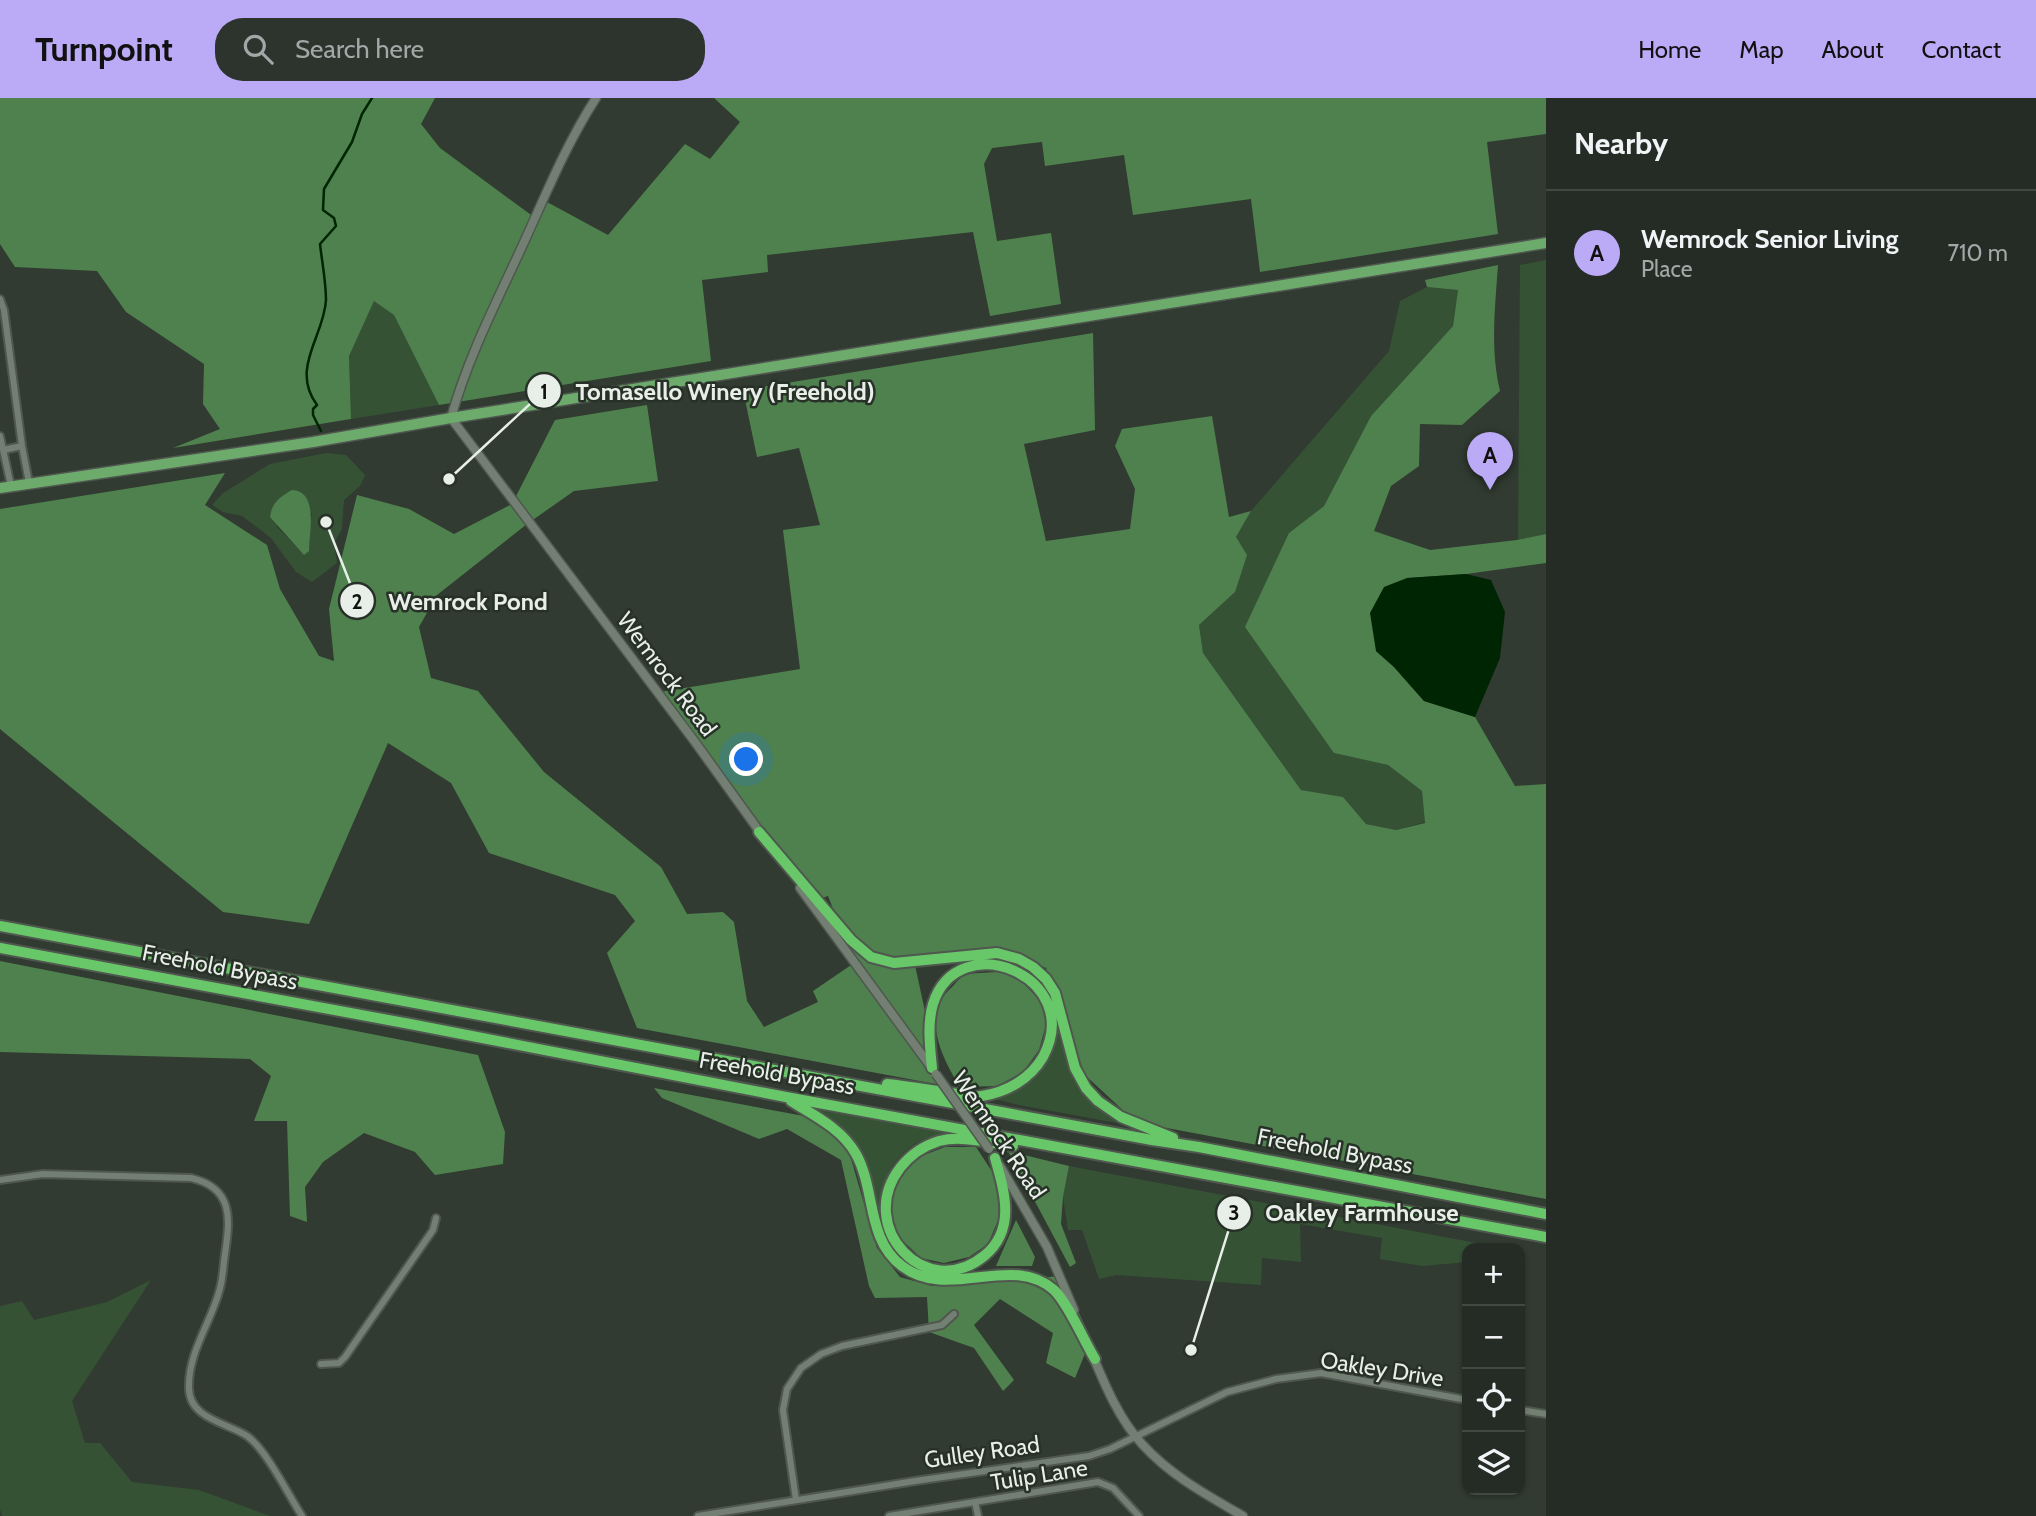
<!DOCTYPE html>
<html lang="en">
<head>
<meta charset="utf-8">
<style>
	:root { --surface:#252c25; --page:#2d342d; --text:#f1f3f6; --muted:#a3a7a7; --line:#424842; --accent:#bbaaf6 }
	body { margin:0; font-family:Cabin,sans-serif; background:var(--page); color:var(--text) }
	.controls { position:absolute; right:21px; bottom:21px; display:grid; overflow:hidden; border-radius:14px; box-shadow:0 2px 5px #0004 }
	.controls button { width:63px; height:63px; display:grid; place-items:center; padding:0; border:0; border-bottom:2px solid var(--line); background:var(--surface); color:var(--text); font:35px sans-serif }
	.you { position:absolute; left:747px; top:662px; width:24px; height:24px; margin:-18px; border:5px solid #fff; border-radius:50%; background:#1a73e8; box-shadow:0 0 0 10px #1a73e833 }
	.badge { display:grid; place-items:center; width:46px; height:46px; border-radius:50%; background:var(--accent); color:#111; font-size:23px; font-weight:700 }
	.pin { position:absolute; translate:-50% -58px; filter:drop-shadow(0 2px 4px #0008) }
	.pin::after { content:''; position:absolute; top:37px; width:24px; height:21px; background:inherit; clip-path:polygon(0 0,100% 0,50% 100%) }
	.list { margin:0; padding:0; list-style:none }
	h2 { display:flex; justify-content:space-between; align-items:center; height:91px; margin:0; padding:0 28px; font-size:30px }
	h2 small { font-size:23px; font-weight:400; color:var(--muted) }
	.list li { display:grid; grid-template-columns:46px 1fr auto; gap:21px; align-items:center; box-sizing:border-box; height:126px; padding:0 28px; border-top:2px solid var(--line) }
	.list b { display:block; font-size:26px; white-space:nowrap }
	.list p { margin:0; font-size:23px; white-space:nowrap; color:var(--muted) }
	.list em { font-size:23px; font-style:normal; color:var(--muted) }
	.icon { flex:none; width:38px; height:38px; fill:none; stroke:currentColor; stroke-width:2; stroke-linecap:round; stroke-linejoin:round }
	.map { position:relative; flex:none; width:1546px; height:1418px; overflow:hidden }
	header { display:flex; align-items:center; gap:42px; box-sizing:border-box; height:98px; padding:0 35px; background:var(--accent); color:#111 }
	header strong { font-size:33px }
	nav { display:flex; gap:38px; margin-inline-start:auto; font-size:24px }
	.search { width:490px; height:63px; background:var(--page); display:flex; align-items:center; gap:18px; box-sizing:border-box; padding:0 24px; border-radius:28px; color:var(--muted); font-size:26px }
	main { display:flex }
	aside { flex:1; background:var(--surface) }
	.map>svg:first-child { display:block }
</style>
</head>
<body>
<header>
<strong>Turnpoint</strong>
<div class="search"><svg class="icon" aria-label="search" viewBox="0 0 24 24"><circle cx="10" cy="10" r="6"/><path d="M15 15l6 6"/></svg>Search here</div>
<nav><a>Home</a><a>Map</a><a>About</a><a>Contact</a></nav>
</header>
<main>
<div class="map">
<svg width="1546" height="1418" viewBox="0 0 1546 1418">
	<rect width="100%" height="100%" fill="#313b31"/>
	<path fill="#365235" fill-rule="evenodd" d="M 1546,162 L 1546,436 L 1518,442 L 1520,167 Z
		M 1427,189 L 1458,192 L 1453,228 L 1371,318 L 1324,408 L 1289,435 L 1334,655 L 1388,667 L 1422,693 L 1425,724 L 1396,732 L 1366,726 L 1343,699 L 1301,692 L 1203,555 L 1199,527 L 1235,494 L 1236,439 L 1251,413 L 1389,253 L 1400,203 Z
		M 374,202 L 394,217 L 439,307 L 351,321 L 349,258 Z
		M 326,355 L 346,357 L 365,377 L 360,388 L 344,402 L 342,431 L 334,445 L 337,465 L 312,484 L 296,474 L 271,440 L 242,418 L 223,414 L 212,407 L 223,395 L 270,366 ZM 312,415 L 304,456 L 276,428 Z
		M 1057,921 C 1071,975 1072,989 1117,1025 L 1019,1007 L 991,1000 L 1027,985 L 1051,957 Z
		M 816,1011 L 824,1011 L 951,1034 C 941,1037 927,1039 918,1044 C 890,1060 882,1085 878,1115 C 864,1061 865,1043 816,1011 Z
		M 1069,1068 L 1503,1150 L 1467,1150 L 1467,1164 L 1422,1168 L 1380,1161 L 1382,1140 L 1300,1126 L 1301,1164 L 1262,1160 L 1261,1187 L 1116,1177 L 1099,1181 L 1082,1132 L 1068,1132 L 1063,1099 Z
		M 151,1182 L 72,1303 L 85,1345 L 100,1345 L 132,1384 L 199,1392 L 270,1418 L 2,1418 L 0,1411 L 0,1208 L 22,1203 L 34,1222 L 107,1204 Z"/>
	<path fill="#4f814e" d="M 0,0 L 435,0 L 421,26 L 440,50 L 538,122 L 547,104 L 608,137 L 685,46 L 710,61 L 740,24 L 714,0 L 1546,0 L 1546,36 L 1487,44 L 1498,136 L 1260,174 L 1251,101 L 1133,117 L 1124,57 L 1045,68 L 1042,44 L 992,50 L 984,66 L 997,143 L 1051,135 L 1061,206 L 990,218 L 973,134 L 767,157 L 768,174 L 702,182 L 711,263 L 439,307 L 394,217 L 374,203 L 349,258 L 351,321 L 173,350 L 220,331 L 203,306 L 204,266 L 126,214 L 97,173 L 15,169 L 0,146 Z
		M 1498,167 C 1495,211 1490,250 1500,293 L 1462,327 L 1420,326 L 1419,368 L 1391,388 L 1374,433 L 1430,452 L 1517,442 L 1546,436 L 1546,465 L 1466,476 L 1407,480 L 1376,553 L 1394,569 L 1424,603 L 1475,619 L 1515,688 L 1546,686 L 1546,1101 L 1151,1027 L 1127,1016 L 1085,977 L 1046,870 L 1000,849 L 913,858 L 941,987 L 637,930 L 607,855 L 635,823 L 615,797 L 489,755 L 451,685 L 388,645 L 309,826 L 223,814 L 0,631 L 0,411 L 225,375 L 205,407 L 267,447 L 280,491 L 319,558 L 334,563 L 329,511 L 357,397 L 409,411 L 454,436 L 512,406 L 555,322 L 647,307 L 658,383 L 574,393 L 527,426 L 437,497 L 419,529 L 431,580 L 478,593 L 544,674 L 661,769 L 687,816 L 723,814 L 734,824 L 747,903 L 764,929 L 818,904 L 813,893 L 854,865 L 828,798 L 811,804 L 654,595 L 800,571 L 783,432 L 820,427 L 799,350 L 757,359 L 743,292 L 1093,235 L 1095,332 L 1024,346 L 1046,443 L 1130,431 L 1135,391 L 1115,348 L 1122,331 L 1212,318 L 1229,419 L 1251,413 L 1236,439 L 1247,457 L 1235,494 L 1199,527 L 1203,555 L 1301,692 L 1343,699 L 1366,726 L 1396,732 L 1425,725 L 1422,693 L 1388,667 L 1334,655 L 1245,529 L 1289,435 L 1324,408 L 1371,318 L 1453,228 L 1458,192 L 1427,189 L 1425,182 Z
		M 292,392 C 319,393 309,435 309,453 L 304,457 L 270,419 C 272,404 280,399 292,392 Z
		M 0,863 L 478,957 L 505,1034 L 503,1066 L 435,1077 L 415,1054 L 364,1035 L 323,1064 L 305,1089 L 307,1124 L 290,1118 L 287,1023 L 254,1023 L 271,978 L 250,961 L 0,954 Z
		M 997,874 L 1018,879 L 1042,905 L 1046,927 L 1039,952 L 1023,974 L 997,988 L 960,989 C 942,960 920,917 952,889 C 955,886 960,879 964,878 C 972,874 987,875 997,874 Z
		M 654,990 L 831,1023 L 849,1054 L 877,1150 L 900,1179 L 932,1188 L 1062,1178 L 1091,1241 L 1075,1280 L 1046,1265 L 1053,1235 L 1000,1201 L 974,1227 L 1014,1282 L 1003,1293 L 974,1250 L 929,1234 L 927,1199 L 875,1200 L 869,1188 L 841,1062 L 787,1031 L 759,1041 L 662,1000 Z
		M 945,1049 L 976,1049 L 995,1078 L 1002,1113 L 988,1146 L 969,1159 L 944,1165 L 921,1160 L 903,1143 L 890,1124 L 891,1097 L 903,1073 L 919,1059 Z
		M 1008,1053 L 1069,1068 L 1063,1099 L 1061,1126 L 1076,1165 L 1070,1169 Z
		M 1016,1122 L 1035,1159 L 1032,1168 L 996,1168 Z"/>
	<path fill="#002502" d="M 1466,476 L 1491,482 L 1505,514 L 1500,560 L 1475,619 L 1424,603 L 1394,569 L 1376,553 L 1370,515 L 1384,489 L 1407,480 Z"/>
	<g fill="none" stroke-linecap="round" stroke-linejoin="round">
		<path stroke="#002502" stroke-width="2.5" d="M 321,333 L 313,317 L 313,311 L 317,307 C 290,270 324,239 326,202 C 326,184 322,164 320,146 L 336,128 L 334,120 L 323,112 L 324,91 L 352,44 L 362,16 L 372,0"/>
		<g stroke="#4f574f" stroke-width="10">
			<path id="minor" d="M 0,201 L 4,212 L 22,348 L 29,385
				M 0,338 L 11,388
				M 3,352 L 22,348
				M 0,1082 L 43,1076 L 191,1080 C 234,1090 230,1121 225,1156 C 223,1169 223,1182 219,1194 C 210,1226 188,1255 189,1290 C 189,1321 228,1325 247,1338 C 266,1351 289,1398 302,1418
				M 321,1266 L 339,1265 L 345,1259 L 426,1142 L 433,1132 L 436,1120
				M 1520,1312 L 1546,1316
				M 796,1402 L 783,1312 L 787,1291 L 801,1270 L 821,1256 L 842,1248 L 942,1227 L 954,1216
				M 975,1404 L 978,1418
				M 698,1418 L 915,1383 L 1089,1358 L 1110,1351 L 1227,1294 L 1276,1281 L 1321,1275 L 1467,1302
				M 889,1418 L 1098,1384 L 1113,1390 L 1139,1418"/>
		</g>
		<g stroke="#4f574f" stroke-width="11">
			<path id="tertiary" d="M 596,0 C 565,48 544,101 520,153 C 495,207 467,262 451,320 L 695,644 L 762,737
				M 800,790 L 931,969
				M 1000,1068 L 1047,1149 L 1074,1212
				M 1092,1256 C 1105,1287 1119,1321 1142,1346 C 1171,1378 1207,1397 1243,1418"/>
		</g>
		<g stroke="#4f574f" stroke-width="13">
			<path id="primary" d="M 0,390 L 313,344 L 451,320 L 1546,145"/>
		</g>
		<g stroke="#4f574f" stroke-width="14">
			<path id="motorway" d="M 759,734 L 851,842 L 871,859 L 894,865 L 997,855 L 1019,861 L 1033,869 L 1046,881 L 1055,895 L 1075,970 L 1086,990 L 1098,1003 L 1121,1019 L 1173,1040
				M 0,828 L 1152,1042 L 1199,1049 L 1546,1116
				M 0,850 L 410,926 L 786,999 L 1546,1139
				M 887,986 C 908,988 929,992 950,995 C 960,996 972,1000 982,998 C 1007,994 1030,981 1043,959 C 1086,878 958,827 933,906 C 927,926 930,949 932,970
				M 791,1003 C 815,1018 842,1031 856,1056 C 876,1092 866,1141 902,1168 C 949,1204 1011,1154 1054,1192 C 1068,1205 1084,1243 1095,1261
				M 995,1060 C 1005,1095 1016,1132 984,1158 C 926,1205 855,1129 900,1070 C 910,1057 923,1048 939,1043 C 962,1037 989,1045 1013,1048"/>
		</g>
		<use href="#minor" stroke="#747f73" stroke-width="6"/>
		<use href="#tertiary" stroke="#747f73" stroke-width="8"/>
		<use href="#primary" stroke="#6dab6d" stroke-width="10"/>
		<use href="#motorway" stroke="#68c869" stroke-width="10"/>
		<g stroke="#4f574f" stroke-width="11" stroke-linecap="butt">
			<path id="tertiary-bridge" d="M 936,976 L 989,1051"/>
		</g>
		<use href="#tertiary-bridge" stroke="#747f73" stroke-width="8"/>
	</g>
	<g text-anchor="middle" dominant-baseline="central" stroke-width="5" stroke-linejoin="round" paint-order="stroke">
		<g font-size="23" fill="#e8eee8" stroke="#273127">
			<text transform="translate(667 576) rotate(53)">Wemrock Road</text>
			<text transform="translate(220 869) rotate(11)">Freehold Bypass</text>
			<text transform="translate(777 975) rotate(10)">Freehold Bypass</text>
			<text transform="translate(999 1037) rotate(56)">Wemrock Road</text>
			<text transform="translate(1335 1053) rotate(11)">Freehold Bypass</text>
			<text transform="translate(1382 1271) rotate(9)">Oakley Drive</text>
			<text transform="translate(982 1354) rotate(-8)">Gulley Road</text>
			<text transform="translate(1039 1377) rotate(-9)">Tulip Lane</text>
		</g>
	</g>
	<path fill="none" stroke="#e8eee8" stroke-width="2.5" d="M449 381L544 293M326 424L357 503M1191 1252L1234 1115"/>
	<g fill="#e8eee8" stroke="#273127" stroke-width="2.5">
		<circle cx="449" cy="381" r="7"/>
		<circle cx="326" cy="424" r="7"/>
		<circle cx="1191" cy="1252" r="7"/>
		<circle cx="544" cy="293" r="18"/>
		<circle cx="357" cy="503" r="18"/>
		<circle cx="1234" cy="1115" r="18"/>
	</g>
	<g font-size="21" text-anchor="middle" font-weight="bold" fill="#111">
		<text x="544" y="301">1</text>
		<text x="357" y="511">2</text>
		<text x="1234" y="1122">3</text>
	</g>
	<g font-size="24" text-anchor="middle" font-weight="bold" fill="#e8eee8" stroke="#273127" stroke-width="5" stroke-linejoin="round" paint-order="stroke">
		<text x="725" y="302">Tomasello Winery (Freehold)</text>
		<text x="468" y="512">Wemrock Pond</text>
		<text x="1362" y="1123">Oakley Farmhouse</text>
	</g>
</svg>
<div class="controls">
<button>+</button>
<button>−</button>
<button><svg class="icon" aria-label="locate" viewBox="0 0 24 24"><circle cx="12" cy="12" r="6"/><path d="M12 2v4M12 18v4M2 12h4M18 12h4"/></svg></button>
<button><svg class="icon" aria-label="layers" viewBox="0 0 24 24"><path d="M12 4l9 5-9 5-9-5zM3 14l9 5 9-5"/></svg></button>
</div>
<div class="you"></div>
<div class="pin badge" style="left:1490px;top:392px">A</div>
</div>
<aside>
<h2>Nearby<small></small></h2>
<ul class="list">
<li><span class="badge">A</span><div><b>Wemrock Senior Living</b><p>Place</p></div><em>710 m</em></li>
</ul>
</aside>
</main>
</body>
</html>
